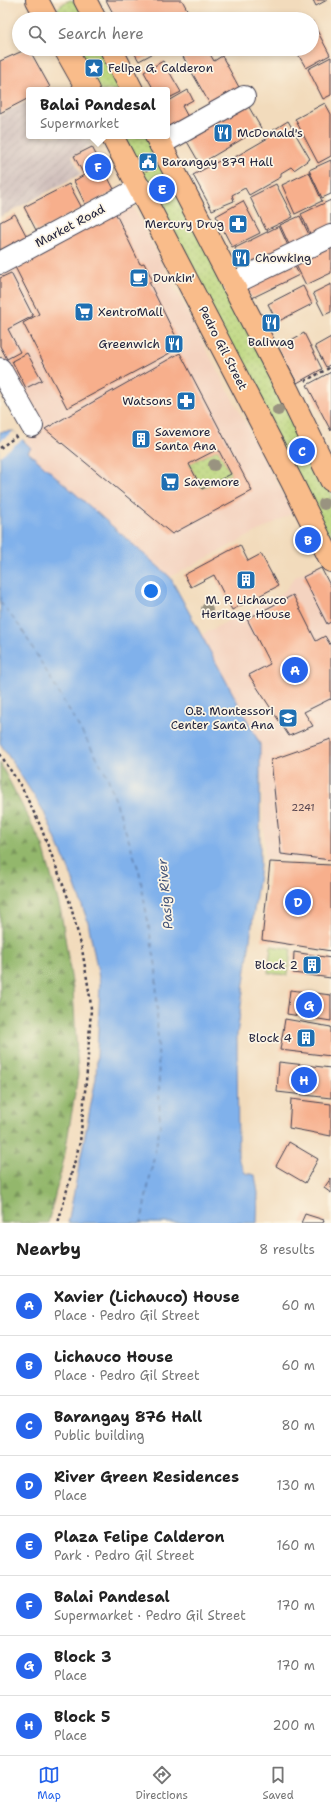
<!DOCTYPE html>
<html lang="en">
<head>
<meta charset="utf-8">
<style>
	:root { --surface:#fff; --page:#f6f6f6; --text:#222; --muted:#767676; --line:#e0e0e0; --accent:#2563eb }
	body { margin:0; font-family:"Shantell Sans",sans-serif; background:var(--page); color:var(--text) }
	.you { position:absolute; left:151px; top:591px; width:14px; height:14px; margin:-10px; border:3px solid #fff; border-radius:50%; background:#1a73e8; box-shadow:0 0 0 6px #1a73e833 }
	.badge { display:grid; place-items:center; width:26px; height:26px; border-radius:50%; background:var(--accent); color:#fff; font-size:13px; font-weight:700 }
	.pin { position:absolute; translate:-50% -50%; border:2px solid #fff; box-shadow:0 1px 4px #0006 }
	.popup { position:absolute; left:26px; top:87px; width:144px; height:52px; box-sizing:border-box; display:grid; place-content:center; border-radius:4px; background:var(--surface); filter:drop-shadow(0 1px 3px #0005); font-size:13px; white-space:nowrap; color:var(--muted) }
	.popup b { font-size:15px; color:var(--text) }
	.popup::after { content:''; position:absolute; left:50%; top:100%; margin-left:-8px; border:8px solid transparent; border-top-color:var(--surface) }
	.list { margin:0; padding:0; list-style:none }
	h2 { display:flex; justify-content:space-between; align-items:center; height:52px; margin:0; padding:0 16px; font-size:17px }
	h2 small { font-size:13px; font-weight:400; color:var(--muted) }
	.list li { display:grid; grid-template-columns:26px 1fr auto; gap:12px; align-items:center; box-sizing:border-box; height:60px; padding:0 16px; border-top:1px solid var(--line) }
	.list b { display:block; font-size:15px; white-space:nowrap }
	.list p { margin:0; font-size:13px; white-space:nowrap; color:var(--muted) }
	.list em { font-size:13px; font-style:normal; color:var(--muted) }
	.icon { flex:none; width:22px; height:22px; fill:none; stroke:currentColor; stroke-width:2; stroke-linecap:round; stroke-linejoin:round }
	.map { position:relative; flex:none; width:331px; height:1223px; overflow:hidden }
	.search { position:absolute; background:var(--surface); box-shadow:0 2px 6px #0003; left:12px; right:12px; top:12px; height:44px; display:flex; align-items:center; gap:10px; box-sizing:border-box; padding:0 14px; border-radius:22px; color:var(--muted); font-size:15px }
	.sheet { height:532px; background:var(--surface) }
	nav { display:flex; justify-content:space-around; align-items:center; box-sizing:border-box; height:56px; border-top:1px solid var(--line); background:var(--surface); font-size:11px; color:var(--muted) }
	nav a { display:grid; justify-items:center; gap:2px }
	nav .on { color:var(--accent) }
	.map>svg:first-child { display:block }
</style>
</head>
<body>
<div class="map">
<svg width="331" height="1223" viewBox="0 0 331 1223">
	<defs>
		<pattern id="industrial-furrows" width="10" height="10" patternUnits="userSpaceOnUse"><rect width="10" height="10" fill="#d0c0bc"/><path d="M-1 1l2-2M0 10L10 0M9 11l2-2" fill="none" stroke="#b2a5a2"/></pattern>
		<pattern id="forest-firs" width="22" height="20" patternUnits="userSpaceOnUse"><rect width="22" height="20" fill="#93b76c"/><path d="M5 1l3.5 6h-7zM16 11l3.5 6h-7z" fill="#78945a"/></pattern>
		<pattern id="park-dots" width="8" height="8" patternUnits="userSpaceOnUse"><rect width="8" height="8" fill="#bad67c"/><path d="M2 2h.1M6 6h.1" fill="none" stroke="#a0b76c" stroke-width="1.8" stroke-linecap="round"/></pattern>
	</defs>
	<rect width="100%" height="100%" fill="#fcf5e5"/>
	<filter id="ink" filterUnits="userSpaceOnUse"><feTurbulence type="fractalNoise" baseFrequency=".025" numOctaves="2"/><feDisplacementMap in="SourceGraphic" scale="8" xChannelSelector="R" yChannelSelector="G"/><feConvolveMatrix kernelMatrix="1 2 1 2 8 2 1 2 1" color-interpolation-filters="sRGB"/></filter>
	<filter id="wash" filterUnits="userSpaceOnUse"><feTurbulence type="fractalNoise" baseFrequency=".012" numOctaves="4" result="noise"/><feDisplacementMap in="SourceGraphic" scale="16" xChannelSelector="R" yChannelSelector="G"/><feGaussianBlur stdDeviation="0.9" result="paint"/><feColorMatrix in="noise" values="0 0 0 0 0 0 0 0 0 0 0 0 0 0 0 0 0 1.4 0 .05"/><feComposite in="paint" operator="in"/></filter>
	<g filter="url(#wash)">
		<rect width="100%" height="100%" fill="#f2dbbc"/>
		<path fill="#f4d3c0" d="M 130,201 L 200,338 L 293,513 L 170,577 L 28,452 L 31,448 L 25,441 L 41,427 L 0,353 L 0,269 Z
			M 320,564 L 331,583 L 331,861 L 265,859 L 260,744 L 201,635 L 284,592 L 296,576 Z"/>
		<path fill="url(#industrial-furrows)" d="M 29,100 L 29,136 L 88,136 L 92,145 L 72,156 L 81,174 L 0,217 L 0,115 Z"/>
		<path fill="url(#forest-firs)" stroke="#5a6c54" d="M 0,763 L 43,846 L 61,912 L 73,989 L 78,1075 L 64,1159 L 48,1223 L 0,1223 Z"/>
		<path fill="url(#park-dots)" stroke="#6e7c5c" d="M 71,0 L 79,5 L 86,19 L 58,19 L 58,8 L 64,3 Z
			M 74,49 L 102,49 L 124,90 L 96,90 Z
			M 120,136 L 148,136 L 249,328 L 331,493 L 331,547 Z
			M 218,449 L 231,474 L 202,489 L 189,464 Z"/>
		<path fill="#bad67c" stroke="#6e7c5c" d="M 271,946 L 291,949 L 288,975 L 268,973 Z"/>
		<path fill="#80b1eb" stroke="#516a93" d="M 14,431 L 31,448 L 28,452 L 170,577 L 260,744 L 260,867 L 237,1035 L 238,1158 L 245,1173 L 255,1175 L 258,1193 L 257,1223 L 68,1223 L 96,1078 L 100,983 L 88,922 L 70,872 L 43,810 L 0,743 L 0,432 Z"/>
		<path fill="#f2dbbc" d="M 14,431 L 23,439 L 0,456 L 0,441 Z"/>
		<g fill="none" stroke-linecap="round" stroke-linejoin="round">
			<path stroke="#435479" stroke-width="1" stroke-dasharray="5 4" stroke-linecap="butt" d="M 0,602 L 21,628 L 107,775 L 139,871 L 156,967 L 160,1126 L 141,1223"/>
		</g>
		<g id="blocks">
			<path fill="#f7af8c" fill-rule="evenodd" d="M 106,0 L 182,0 L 191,17 L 187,19 L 116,19 Z
				M 313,0 L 327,0 L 316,6 Z
				M 312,21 L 330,55 L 306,68 L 295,49 L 312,49 Z
				M 27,49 L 29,49 L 50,87 L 44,90 L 29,90 L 29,98 L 0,113 L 0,61 Z
				M 132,49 L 161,49 L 139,61 Z
				M 192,49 L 207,49 L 214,61 L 222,56 L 240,89 L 211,106 L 182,55 Z
				M 331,57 L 331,95 L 323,99 L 308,69 Z
				M 163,61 L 181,92 L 167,99 L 167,90 L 154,90 L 144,72 Z
				M 188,90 L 193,100 L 182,106 L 189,119 L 167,131 L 167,102 Z
				M 246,102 L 261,128 L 200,164 L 185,138 Z
				M 325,103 L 331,114 L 331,156 L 318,163 L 295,119 Z
				M 288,121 L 310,159 L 294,170 L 291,167 L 281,173 L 281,177 L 249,195 L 245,188 L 232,195 L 234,201 L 212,210 L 193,175 L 221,160 L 223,164 L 268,138 L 267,134 Z
				M 92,147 L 115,191 L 86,206 L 74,181 L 84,175 L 74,156 Z
				M 150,154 L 156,165 L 146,171 L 139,159 Z
				M 331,160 L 331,194 L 322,198 L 309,170 Z
				M 309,172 L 322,201 L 295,214 L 282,185 Z
				M 69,184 L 82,208 L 37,232 L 24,207 Z
				M 276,184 L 293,217 L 266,230 L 250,197 Z
				M 331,200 L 331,232 L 313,240 L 301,214 Z
				M 243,201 L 260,233 L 232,247 L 216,216 Z
				M 114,210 L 140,264 L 144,263 L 153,281 L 149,282 L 181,347 L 67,408 L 23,323 L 39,314 L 13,263 Z
				M 15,214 L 28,239 L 0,254 L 0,222 Z
				M 300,216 L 312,241 L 292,251 L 280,225 Z
				M 279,226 L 290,250 L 246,271 L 235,248 Z
				M 331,242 L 331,273 L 306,285 L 294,261 Z
				M 293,262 L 299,275 L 252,298 L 245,285 Z
				M 11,273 L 33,316 L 8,329 L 20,352 L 7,359 L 0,346 L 0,278 Z
				M 331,284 L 331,312 L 324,315 L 313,293 Z
				M 303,286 L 312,304 L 277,322 L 268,304 Z
				M 304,333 L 322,369 L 297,383 L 278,347 Z
				M 331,337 L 331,364 L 326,367 L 315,346 Z
				M 27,353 L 42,380 L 26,388 L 12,361 Z
				M 180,353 L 252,491 L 172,534 L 45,429 ZM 218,449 L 231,474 L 202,489 L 189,464 Z
				M 331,372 L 331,431 L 307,385 Z
				M 305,440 L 313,455 L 298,462 L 291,447 Z
				M 240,545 L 248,561 L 261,554 L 278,586 L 232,610 L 214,575 L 191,587 L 184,575 Z
				M 321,568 L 331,587 L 331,622 L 327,624 L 303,577 Z
				M 293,595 L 316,641 L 325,636 L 331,646 L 331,700 L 330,699 L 304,712 L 313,726 L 289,736 L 249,675 L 270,664 L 247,619 Z
				M 331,739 L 331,860 L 281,854 L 271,760 Z
				M 270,862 L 331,865 L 331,951 L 262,940 Z
				M 294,952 L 331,958 L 331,978 L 293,973 Z
				M 290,990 L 331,995 L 331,1021 L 287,1014 Z
				M 285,1019 L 331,1027 L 331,1056 L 280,1050 Z
				M 279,1062 L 331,1068 L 331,1098 L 277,1092 Z
				M 291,1099 L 331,1104 L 331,1136 L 289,1128 Z
				M 289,1142 L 318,1159 L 305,1183 L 276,1166 Z
				M 331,1178 L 331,1193 L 324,1188 Z
				M 305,1214 L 324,1220 L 323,1223 L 301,1223 Z"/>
		</g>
	</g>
	<g filter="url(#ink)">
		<use href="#blocks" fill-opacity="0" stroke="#413e4e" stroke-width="1"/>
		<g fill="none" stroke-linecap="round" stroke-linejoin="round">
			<g stroke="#413e4e" stroke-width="24">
				<path id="minor" d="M 160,144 L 244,97
					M 0,263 L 140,188
					M 232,284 L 331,236
					M 0,369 L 32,426"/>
			</g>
			<g stroke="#413e4e" stroke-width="24">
				<path id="major" d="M 37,0 L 47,19
					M 85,0 L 95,19
					M 65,49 L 88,90
					M 111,49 L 132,90
					M 112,136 L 292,482 L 331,561
					M 156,136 L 288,391 L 331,480"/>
			</g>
			<path stroke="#413e4e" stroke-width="2.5" stroke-dasharray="3 3" stroke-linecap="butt" d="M 305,381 L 331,367
				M 0,448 L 17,436
				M 0,754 L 22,788 L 40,825 L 70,903 L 82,949 L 90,997 L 91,1009 L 87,1071 L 80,1142 L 58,1223"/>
			<use href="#minor" stroke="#fff" stroke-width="22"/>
			<use href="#major" stroke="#f9bc8a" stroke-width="22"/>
		</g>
		<g fill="#999380">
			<circle cx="278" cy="410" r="6"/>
			<circle cx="214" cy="465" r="6"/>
			<circle cx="324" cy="504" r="6"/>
			<circle cx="207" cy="609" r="6"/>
		</g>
	</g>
	<defs>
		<g id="sight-square" transform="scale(1)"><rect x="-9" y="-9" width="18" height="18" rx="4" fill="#1f6fb2" stroke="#fcf5e5"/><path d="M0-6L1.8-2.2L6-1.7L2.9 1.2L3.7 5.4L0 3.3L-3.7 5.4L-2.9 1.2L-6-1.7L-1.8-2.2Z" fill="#fff"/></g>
		<g id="restaurant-square" transform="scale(1)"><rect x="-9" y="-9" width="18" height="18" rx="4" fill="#1f6fb2" stroke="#fcf5e5"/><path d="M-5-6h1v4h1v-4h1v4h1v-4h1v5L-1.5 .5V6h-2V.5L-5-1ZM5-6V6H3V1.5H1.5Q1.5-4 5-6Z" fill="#fff"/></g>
		<g id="civic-square" transform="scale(1)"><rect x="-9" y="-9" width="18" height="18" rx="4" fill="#1f6fb2" stroke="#fcf5e5"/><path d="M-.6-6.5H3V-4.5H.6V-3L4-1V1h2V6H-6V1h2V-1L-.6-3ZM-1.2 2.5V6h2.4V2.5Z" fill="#fff"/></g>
		<g id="pharmacy-square" transform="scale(1)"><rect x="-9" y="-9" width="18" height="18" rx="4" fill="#1f6fb2" stroke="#fcf5e5"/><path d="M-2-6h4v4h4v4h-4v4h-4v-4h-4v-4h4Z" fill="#fff"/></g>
		<g id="cafe-square" transform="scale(1)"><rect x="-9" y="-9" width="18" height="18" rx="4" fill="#1f6fb2" stroke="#fcf5e5"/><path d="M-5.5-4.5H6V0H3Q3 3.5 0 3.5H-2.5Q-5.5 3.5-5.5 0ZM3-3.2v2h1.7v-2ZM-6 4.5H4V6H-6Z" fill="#fff"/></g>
		<g id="supermarket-square" transform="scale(1)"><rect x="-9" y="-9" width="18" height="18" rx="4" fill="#1f6fb2" stroke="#fcf5e5"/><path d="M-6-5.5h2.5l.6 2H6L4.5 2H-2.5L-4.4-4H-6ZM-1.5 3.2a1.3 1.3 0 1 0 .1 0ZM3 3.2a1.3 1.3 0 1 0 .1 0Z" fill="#fff"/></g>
		<g id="building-square" transform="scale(1)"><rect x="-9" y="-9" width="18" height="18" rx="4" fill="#1f6fb2" stroke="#fcf5e5"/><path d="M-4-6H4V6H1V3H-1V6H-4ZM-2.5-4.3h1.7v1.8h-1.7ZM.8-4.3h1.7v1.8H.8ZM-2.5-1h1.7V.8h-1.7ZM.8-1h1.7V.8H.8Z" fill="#fff"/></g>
		<g id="school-square" transform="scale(1)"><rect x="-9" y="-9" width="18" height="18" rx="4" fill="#1f6fb2" stroke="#fcf5e5"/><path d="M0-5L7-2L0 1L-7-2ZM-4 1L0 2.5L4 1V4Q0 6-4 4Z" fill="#fff"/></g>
	</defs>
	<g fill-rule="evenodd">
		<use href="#sight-square" x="94" y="68"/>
		<use href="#restaurant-square" x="223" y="133"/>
		<use href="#civic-square" x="148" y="162"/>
		<use href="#pharmacy-square" x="238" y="224"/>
		<use href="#restaurant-square" x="241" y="258"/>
		<use href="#cafe-square" x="139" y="278"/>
		<use href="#supermarket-square" x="84" y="312"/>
		<use href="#restaurant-square" x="271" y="323"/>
		<use href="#restaurant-square" x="174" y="344"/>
		<use href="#pharmacy-square" x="186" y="401"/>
		<use href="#building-square" x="141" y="439"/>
		<use href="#supermarket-square" x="170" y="482"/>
		<use href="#building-square" x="246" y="580"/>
		<use href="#school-square" x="288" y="718"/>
		<use href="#building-square" x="312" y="965"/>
		<use href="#building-square" x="306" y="1038"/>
	</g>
	<g text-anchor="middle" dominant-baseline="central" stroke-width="3.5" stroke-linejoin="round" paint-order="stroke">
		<g font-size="10" fill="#57454f">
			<text x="303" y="807">2241</text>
		</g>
		<g font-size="12" fill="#22223b" stroke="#fcf5e5" text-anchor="start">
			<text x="108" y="68">Felipe G. Calderon</text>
			<text x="237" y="133">McDonald's</text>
			<text x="162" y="162">Barangay 879 Hall</text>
			<text x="224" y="224" text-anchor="end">Mercury Drug</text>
			<text x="255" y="258">Chowking</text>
			<text x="153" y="278">Dunkin'</text>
			<text x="98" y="312">XentroMall</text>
			<text x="271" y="342" text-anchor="middle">Baliwag</text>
			<text x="160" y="344" text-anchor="end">Greenwich</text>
			<text x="172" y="401" text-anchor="end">Watsons</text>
			<text x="155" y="432">Savemore<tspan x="155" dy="14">Santa Ana</tspan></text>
			<text x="184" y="482">Savemore</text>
			<text x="246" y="600" text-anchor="middle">M. P. Lichauco<tspan x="246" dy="14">Heritage House</tspan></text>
			<text x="274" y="711" text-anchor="end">O.B. Montessori<tspan x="274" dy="14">Center Santa Ana</tspan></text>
			<text x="298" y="965" text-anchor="end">Block 2</text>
			<text x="292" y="1038" text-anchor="end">Block 4</text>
		</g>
		<g font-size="12" fill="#22223b" stroke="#fcf5e5">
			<text transform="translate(70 226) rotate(-28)">Market Road</text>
			<text transform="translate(223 348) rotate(63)">Pedro Gil Street</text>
		</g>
		<g font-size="13" font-style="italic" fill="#435479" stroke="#fcf5e5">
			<text transform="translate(165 894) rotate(-95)">Pasig River</text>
		</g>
	</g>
</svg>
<div class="you"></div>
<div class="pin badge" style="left:295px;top:670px">A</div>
<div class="pin badge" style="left:308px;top:540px">B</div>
<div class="pin badge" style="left:302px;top:451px">C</div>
<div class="pin badge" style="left:298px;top:902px">D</div>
<div class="pin badge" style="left:162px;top:189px">E</div>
<div class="pin badge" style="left:98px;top:167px">F</div>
<div class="popup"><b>Balai Pandesal</b>Supermarket</div>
<div class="pin badge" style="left:309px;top:1005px">G</div>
<div class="pin badge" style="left:304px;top:1080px">H</div>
<div class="search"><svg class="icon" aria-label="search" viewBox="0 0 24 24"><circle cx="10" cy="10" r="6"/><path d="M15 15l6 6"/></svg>Search here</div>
</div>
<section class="sheet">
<h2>Nearby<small>8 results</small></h2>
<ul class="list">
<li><span class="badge">A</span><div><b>Xavier (Lichauco) House</b><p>Place · Pedro Gil Street</p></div><em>60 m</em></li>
<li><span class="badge">B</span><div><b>Lichauco House</b><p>Place · Pedro Gil Street</p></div><em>60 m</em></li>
<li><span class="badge">C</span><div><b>Barangay 876 Hall</b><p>Public building</p></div><em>80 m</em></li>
<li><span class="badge">D</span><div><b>River Green Residences</b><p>Place</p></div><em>130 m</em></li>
<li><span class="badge">E</span><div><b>Plaza Felipe Calderon</b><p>Park · Pedro Gil Street</p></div><em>160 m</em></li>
<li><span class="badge">F</span><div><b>Balai Pandesal</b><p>Supermarket · Pedro Gil Street</p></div><em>170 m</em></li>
<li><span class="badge">G</span><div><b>Block 3</b><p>Place</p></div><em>170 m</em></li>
<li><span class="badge">H</span><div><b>Block 5</b><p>Place</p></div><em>200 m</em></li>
</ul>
</section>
<nav>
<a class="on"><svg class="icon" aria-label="map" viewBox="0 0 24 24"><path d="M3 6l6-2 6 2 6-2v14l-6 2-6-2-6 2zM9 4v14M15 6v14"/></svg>Map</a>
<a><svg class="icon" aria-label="directions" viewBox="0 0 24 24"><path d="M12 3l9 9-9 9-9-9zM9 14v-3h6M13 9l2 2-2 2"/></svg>Directions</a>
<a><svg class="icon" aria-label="saved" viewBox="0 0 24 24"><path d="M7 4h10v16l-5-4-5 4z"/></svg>Saved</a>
</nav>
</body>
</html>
